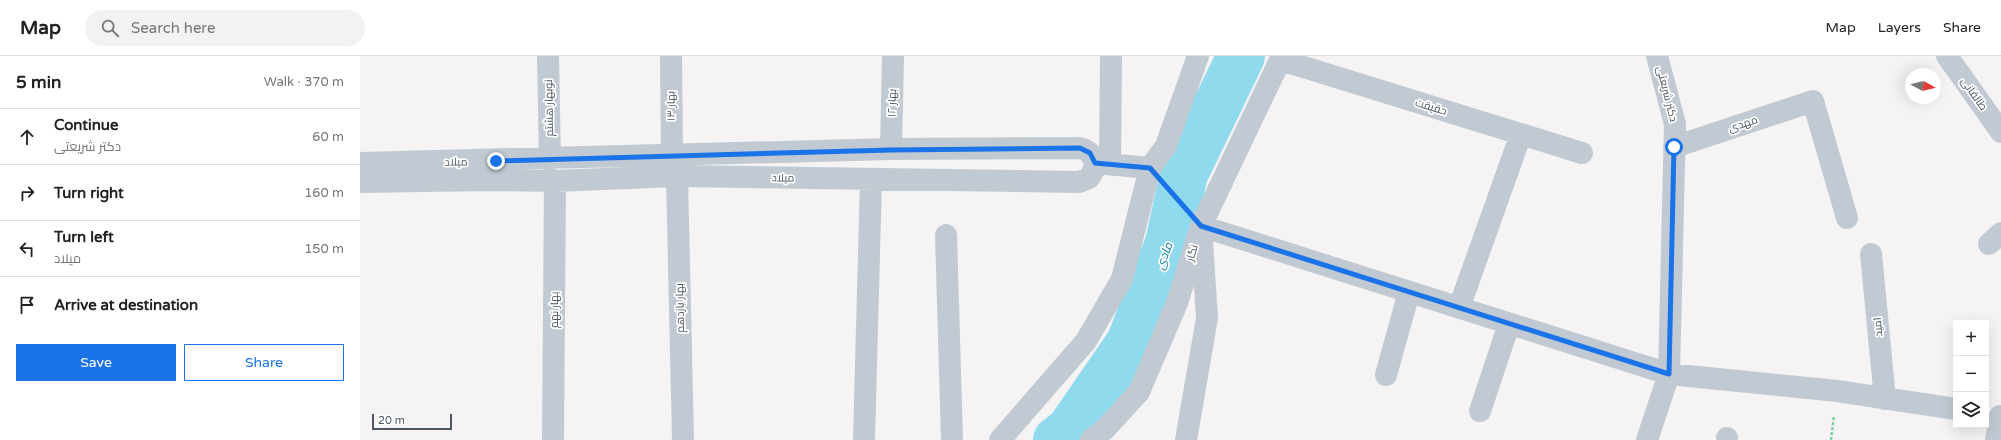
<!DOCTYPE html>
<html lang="en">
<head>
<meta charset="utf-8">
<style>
	:root { --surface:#fff; --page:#f2f2f2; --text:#222; --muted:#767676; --line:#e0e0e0; --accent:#1a73e8 }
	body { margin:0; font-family:"Varela Round",Cairo,sans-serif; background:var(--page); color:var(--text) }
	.controls { position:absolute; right:12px; bottom:12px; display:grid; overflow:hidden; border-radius:0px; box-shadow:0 4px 16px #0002 }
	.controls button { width:36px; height:36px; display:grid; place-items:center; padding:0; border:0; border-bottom:1px solid var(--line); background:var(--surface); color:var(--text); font:20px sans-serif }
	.compass { position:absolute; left:1545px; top:12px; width:36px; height:36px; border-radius:50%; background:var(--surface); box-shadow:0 4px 16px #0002; rotate:98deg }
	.scale { position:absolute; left:12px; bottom:10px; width:80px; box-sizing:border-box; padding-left:4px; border:2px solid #4a5661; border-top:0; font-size:11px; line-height:14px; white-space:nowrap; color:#4a5661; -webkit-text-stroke:3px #fff; paint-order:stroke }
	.stop { position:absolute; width:12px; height:12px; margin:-9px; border:3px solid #1a73e8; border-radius:50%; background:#fff }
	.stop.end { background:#1a73e8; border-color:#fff; box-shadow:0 1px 4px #0008 }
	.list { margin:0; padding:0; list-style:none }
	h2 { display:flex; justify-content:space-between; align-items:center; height:52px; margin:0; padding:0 16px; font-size:17px }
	h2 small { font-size:13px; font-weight:400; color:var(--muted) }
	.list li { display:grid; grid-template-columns:26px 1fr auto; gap:12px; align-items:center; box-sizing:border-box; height:56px; padding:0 16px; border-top:1px solid var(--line) }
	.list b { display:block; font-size:15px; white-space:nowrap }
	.list p { margin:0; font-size:13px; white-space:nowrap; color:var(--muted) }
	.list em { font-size:13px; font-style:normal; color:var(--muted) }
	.actions { display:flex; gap:8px; padding:12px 16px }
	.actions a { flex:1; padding:9px 0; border:1px solid var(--accent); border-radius:0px; text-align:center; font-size:14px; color:var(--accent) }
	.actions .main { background:var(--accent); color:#fff }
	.icon { flex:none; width:22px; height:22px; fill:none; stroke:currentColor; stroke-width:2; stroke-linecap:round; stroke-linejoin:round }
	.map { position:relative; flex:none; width:1641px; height:384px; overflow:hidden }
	header { display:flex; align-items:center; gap:24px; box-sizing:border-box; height:56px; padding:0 20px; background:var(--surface); border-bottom:1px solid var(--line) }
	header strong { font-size:19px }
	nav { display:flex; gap:22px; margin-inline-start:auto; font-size:14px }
	.search { width:280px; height:36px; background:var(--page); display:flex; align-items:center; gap:10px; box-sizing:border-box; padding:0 14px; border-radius:22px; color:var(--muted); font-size:15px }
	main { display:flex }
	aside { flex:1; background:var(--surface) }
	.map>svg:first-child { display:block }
</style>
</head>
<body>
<header>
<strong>Map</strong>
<div class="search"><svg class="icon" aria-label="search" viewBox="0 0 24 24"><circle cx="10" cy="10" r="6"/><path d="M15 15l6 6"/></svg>Search here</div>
<nav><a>Map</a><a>Layers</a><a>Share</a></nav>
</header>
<main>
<aside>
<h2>5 min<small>Walk · 370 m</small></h2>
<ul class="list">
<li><svg class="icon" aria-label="ahead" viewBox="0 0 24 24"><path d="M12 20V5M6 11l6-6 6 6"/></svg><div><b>Continue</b><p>دکتر شریعتی</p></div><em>60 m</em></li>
<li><svg class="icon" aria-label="right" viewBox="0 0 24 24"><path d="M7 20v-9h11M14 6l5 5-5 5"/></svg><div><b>Turn right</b></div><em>160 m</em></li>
<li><svg class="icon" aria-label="left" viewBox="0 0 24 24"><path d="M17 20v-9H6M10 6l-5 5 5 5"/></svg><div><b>Turn left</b><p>میلاد</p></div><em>150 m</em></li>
<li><svg class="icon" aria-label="arrive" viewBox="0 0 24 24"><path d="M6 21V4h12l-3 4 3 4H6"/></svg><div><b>Arrive at destination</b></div></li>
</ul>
<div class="actions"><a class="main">Save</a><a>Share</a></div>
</aside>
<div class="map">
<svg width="1641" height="384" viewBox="0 0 1641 384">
	<rect width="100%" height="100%" fill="#f5f3f3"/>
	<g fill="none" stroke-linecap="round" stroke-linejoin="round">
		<path stroke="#90daee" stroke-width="48" d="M 697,384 L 710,374 L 770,287 L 809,187 L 824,118 L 881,0"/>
		<path stroke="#7ad0a6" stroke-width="2.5" stroke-dasharray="3 2" stroke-linecap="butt" d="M 810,134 L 823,150
			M 1471,384 L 1474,359"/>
		<path stroke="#c1cad2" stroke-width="22" d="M 188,0 L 190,104
			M 311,0 L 312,100
			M 1587,0 L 1641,76
			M 921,4 L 1222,97
			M 1314,91 L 1453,45 L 1487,162
			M 531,93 L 533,0
			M 0,107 L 531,93 L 720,92 C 731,95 735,102 735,112 L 729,122 L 719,126 L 317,120 L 195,125 L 129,124 L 0,126
			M 735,107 L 790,112
			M 750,108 L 751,0
			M 317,120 L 323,384
			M 586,179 L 592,384
			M 1629,188 L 1641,177
			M 1511,198 L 1525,343
			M 1099,252 L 1161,78
			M 1026,319 L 1049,236
			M 1120,355 L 1149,268
			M 193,384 L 195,125
			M 504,384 L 511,123
			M 640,384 L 726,285 L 762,223 L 790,112 L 806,90 L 838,0
			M 731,384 L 745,373 L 779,336 L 817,247 L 841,170 L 922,0
			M 826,384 L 847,262 L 841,170 L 1309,318 L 1477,335 L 1596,353
			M 1287,384 L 1309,318 L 1315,68 L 1297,0
			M 1367,384 L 1367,382
			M 1636,384 L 1640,360"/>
	</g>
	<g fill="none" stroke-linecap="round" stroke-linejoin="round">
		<path stroke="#1a73e8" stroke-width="5" d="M 136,105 L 531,94 L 720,92 L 730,97 L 735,107 L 790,112 L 841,170 L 1309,318 L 1314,91"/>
	</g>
	<g text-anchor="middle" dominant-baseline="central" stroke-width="3.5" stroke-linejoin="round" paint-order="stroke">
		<g font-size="11" fill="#4a5661" stroke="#fff">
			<text transform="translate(1307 38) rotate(76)">دکتر شریعتی</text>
			<text transform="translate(1614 38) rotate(55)">طالقانی</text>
			<text transform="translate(532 47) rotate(-89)">بهار ۱۲</text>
			<text transform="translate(311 50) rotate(-91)">بهار ۱۳</text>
			<text transform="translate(1071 51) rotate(17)">حقیقت</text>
			<text transform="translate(189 52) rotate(-91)">نوبهار هشتم</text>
			<text transform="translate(1383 68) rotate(-18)">مهدی</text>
			<text transform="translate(96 106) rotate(-1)">میلاد</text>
			<text transform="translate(423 122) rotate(1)">میلاد</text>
			<text transform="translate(832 197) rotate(-73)">نگار</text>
			<text transform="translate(320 252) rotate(-91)">بهار یازدهم</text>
			<text transform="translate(194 254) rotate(-90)">بهار نهم</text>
			<text transform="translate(1518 271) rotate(-95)">امید</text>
		</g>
		<g font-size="12" font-style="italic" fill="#0c7c9b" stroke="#fff">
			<text transform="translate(804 200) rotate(-70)">مادی</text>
		</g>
	</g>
</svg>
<div class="controls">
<button>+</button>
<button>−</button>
<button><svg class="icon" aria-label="layers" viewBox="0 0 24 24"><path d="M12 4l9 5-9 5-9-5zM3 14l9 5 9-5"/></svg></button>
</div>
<svg class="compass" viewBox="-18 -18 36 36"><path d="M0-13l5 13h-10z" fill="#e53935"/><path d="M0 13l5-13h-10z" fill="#767676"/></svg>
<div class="scale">20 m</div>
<div class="stop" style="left:1314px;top:91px"></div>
<div class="stop end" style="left:136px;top:105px"></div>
</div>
</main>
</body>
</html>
